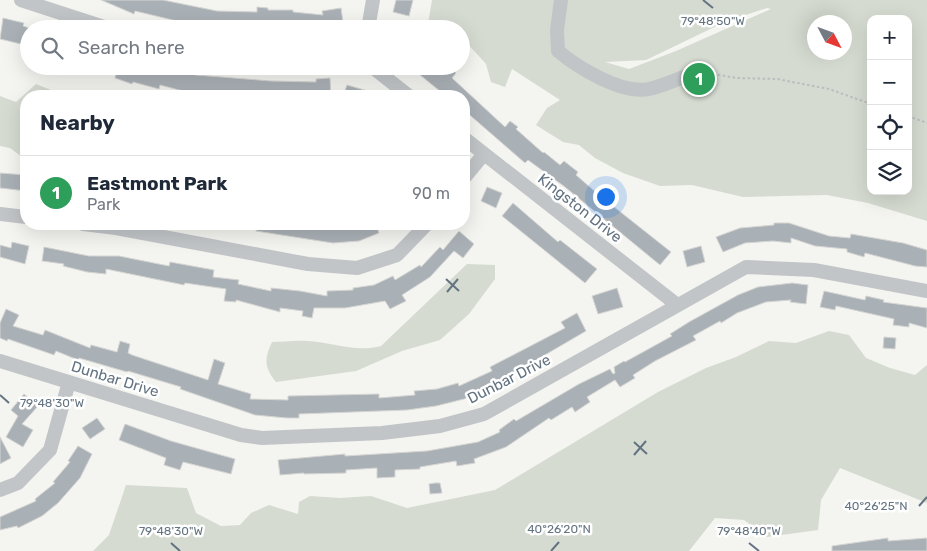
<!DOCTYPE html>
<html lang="en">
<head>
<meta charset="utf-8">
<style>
	:root { --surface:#fff; --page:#f6f6f7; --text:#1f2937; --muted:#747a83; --line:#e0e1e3; --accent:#ea580c }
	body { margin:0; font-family:Rubik,sans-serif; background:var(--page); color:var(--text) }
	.controls { position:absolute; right:15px; top:15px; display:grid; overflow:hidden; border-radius:10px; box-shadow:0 5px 20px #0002 }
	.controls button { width:45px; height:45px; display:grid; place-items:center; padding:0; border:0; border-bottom:1px solid var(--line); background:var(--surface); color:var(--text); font:25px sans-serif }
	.compass { position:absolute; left:807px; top:15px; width:45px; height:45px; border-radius:50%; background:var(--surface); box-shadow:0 5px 20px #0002; rotate:131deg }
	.you { position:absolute; left:605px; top:196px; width:18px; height:18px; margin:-12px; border:4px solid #fff; border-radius:50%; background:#1a73e8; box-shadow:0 0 0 8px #1a73e833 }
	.badge { display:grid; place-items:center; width:32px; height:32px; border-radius:50%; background:var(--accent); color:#fff; font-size:16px; font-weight:700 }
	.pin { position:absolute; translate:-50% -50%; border:2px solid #fff; box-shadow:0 1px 5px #0006 }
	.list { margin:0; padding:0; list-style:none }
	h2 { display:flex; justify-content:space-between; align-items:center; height:65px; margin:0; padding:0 20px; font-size:21px }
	h2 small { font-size:16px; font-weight:400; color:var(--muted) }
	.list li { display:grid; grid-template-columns:32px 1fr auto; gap:15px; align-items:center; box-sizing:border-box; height:75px; padding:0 20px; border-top:1px solid var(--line) }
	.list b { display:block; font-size:19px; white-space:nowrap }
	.list p { margin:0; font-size:16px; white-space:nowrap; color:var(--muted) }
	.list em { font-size:16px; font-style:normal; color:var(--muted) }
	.icon { flex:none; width:28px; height:28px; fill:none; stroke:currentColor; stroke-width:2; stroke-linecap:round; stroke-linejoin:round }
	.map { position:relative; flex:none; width:927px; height:551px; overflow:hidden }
	.search { position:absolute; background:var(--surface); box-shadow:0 5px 20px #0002; left:20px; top:20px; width:450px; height:55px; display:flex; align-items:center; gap:12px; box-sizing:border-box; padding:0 18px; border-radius:28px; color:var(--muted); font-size:19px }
	.panel { position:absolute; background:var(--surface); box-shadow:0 5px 20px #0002; left:20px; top:90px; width:450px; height:140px; border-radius:20px }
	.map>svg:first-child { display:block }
</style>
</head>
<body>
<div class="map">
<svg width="927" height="551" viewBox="0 0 927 551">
	<rect width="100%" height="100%" fill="#f4f4f0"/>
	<path fill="#d5dbd1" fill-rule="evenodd" d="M 432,0 L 927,0 L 927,221 L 868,203 L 827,195 L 743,197 L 692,185 L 660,186 L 623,173 L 595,158 L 579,145 L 563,142 L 536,125 L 547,108 L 560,100 L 512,69 L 505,87 L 491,82 L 486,64 L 467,43 L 461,43 L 461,29 L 429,29 L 428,24 ZM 767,8 L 771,9 L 676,51 L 629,69 L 605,62 L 646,60 L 727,21 ZM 871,19 L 908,19 L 908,191 L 871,191 ZM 814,22 L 844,22 L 844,52 L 814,52 Z
		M 36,84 L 66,96 L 26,96 L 26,160 L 10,148 L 0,146 L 0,96 L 16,102 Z
		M 467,264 L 495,265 L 495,279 L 469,314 L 440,340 L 402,351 L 356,371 L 276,382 C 264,367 264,359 272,342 C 283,342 296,340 307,341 C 333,342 355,353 381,346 Z
		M 829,331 L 849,335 L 866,358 L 890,368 L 915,375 L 927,365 L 927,503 L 840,468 L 821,500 L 818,530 L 767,537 L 744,520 L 715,518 L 689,551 L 93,551 L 109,535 L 126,485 L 187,488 L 196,513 L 221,526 L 240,525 L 251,513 L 269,505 L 298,514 L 299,502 L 310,496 L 340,498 L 371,496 L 407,508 L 495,490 L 658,392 L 706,368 L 736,357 L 769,341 L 796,343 Z"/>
	<path fill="#aab1b6" stroke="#d5d5d3" d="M 101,0 L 163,0 L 217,11 L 257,12 L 257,7 L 268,8 L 268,10 L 293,10 L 293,12 L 323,15 L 322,11 L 341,8 L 344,29 L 198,26 L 135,11 L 134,14 Z
		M 396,0 L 413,0 L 409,16 L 393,12 Z
		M 3,18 L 24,23 L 23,26 L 29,28 L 29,46 L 0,39 Z
		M 101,66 L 156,66 L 196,75 L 271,81 L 316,82 L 316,79 L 330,78 L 331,96 L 198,95 L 160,85 L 159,89 L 133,82 L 132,84 L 115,78 L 116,73 L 100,69 Z
		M 409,66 L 433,66 L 442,74 L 449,66 L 456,73 L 452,78 L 505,127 L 510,121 L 518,127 L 516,129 L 543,153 L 544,152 L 560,165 L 564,161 L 578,172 L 576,175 L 599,195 L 671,252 L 660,265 L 565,187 L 528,160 L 525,163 L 464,110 L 464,96 L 446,96 Z
		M 347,85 L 378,94 L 378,96 L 343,96 Z
		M 0,173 L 26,175 L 26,191 L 0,188 Z
		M 487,187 L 502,193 L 496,208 L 481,201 Z
		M 513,203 L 558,242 L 560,240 L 597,269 L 585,283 L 502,216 Z
		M 774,223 L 789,223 L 829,236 L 850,238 L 851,234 L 903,243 L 927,250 L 927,267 L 915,266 L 865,253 L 864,257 L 847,252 L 847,249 L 815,246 L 791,238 L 791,243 L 773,241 L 745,243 L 723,252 L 716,237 L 740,228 L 774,225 Z
		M 258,224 L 294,224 L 308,227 L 308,224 L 318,224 L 326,225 L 326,227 L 376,224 L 379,233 L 359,241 L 333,243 L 256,231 Z
		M 459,231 L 474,244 L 463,258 L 454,251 L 430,277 L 402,295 L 406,301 L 390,309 L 385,301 L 345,308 L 314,308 L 312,318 L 302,316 L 303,311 L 280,308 L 280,312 L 236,300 L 236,302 L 224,301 L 226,289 L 185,283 L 184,285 L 106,269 L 106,274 L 87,272 L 63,266 L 64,264 L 42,261 L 44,247 L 89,256 L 119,256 L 169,266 L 170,262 L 214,270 L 213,277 L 239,280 L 238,284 L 271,291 L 271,288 L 300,291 L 327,296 L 327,291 L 353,290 L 353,288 L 374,285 L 393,276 L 395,280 L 420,265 L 421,267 L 440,247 L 443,250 Z
		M 12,242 L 29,246 L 25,264 L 0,257 L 0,245 L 11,248 Z
		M 701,246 L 705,262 L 687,267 L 683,251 Z
		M 792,283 L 808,285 L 806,304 L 790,302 L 791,300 L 766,302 L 737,313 L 721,323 L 720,321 L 693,336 L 696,340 L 655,361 L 633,375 L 635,378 L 620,387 L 615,380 L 587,397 L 590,402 L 575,412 L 572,407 L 551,420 L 549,418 L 506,447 L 474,459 L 475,463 L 457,466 L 456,461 L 420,467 L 420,469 L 395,470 L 395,477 L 377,478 L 377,468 L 346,470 L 346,473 L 304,474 L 304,473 L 280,475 L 278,460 L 345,454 L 345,456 L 427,451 L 478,442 L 500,432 L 499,430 L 514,419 L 516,421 L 579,384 L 610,369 L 613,374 L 615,373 L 614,367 L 624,361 L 625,362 L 672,336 L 670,334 L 689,322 L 738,295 L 758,287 Z
		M 617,288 L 623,307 L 598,314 L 592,296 Z
		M 824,291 L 865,300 L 866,296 L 884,300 L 883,302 L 927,308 L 927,328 L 909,323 L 909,327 L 893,325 L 894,319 L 836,306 L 835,310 L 820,307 Z
		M 6,309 L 19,315 L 13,326 L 43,335 L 45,330 L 90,348 L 91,345 L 117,352 L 120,341 L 130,344 L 128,353 L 132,355 L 208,380 L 214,359 L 225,363 L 218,384 L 251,394 L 250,399 L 288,400 L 288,396 L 379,394 L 379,398 L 415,395 L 414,391 L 437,389 L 458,383 L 459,386 L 492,371 L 490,367 L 565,328 L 561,322 L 577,313 L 586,331 L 490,387 L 464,399 L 436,406 L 407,410 L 299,414 L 299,418 L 287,418 L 255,415 L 180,389 L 181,387 L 128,371 L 127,372 L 79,358 L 78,360 L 56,351 L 54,355 L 8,339 L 7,341 L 0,338 L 0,323 Z
		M 884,337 L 896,338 L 895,349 L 883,348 Z
		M 24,394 L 38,406 L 22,424 L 33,430 L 23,447 L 6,437 L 18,416 L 11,410 Z
		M 97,418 L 105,429 L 90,439 L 82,428 Z
		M 125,424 L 171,441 L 235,459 L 231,474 L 183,462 L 180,470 L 164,465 L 166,458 L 119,440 Z
		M 0,437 L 11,458 L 0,464 Z
		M 78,446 L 92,454 L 80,478 L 58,503 L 42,516 L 18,528 L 17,526 L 0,530 L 0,517 L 36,501 L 35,499 L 55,483 L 53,482 L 70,462 L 68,461 Z
		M 435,483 L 440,483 L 442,493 L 430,494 L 429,484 Z
		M 888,538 L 888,541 L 927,538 L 927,551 L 832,551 L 832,546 Z"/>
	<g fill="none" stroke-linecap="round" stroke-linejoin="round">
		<path stroke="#bbbdbf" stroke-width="2" stroke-dasharray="2.5 2.5" stroke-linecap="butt" d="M 708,73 L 737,78 L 777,79 L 829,89 L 871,104
			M 908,116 L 927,123"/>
		<path stroke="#c1c5c8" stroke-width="14" d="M 21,0 L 110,29
			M 561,0 L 557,30 L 558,51 C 577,67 622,95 649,89 C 664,86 680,78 696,72
			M 368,29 L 373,0
			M 371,66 L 409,96
			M 464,138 L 676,304
			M 464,178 L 484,154
			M 0,214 L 26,217
			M 83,224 L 116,228 L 308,264 L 357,268 L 397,255 L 427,224
			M 0,361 L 241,435 L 262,438 L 382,433 L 440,426 L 484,414 L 746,267 L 814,270 L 927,291
			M 0,490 L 18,483 L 50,450 L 69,382"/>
	</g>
	<path fill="none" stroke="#637381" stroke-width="2" d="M 703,0 L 713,8M 446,279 L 459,291M 447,292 L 458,279M 0,395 L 9,403M 634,442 L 647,454M 634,455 L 646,441M 919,506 L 927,497M 171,543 L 180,551M 749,543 L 759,551M 551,551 L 559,542"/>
	<g text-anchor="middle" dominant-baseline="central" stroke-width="5" stroke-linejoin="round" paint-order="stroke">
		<g font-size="15" fill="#637381" stroke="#fff">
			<text transform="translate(580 208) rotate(38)">Kingston Drive</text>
			<text transform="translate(115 379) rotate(17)">Dunbar Drive</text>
			<text transform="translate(509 379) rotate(-27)">Dunbar Drive</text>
		</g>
	</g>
	<g font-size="12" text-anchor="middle" fill="#637381" stroke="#fff" stroke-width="5" stroke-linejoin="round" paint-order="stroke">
		<text x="713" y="25">79°48'50"W</text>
		<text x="52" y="407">79°48'30"W</text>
		<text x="876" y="510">40°26'25"N</text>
		<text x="559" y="533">40°26'20"N</text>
		<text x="171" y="535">79°48'30"W</text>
		<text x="749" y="535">79°48'40"W</text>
	</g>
</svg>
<div class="controls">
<button>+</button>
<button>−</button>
<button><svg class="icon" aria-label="locate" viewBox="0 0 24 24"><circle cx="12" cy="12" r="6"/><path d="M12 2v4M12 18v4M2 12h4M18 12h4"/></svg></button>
<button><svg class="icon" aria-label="layers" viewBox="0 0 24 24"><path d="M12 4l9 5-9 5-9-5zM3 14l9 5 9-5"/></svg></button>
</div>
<svg class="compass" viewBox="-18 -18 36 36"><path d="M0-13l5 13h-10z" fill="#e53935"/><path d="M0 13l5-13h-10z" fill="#747a83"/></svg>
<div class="you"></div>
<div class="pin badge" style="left:699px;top:79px;background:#2e9e5b">1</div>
<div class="search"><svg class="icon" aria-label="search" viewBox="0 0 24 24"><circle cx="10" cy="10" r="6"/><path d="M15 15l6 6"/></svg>Search here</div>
<section class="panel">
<h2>Nearby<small></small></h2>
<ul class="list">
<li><span class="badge" style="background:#2e9e5b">1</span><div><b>Eastmont Park</b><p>Park</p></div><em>90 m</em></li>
</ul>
</section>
</div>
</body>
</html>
